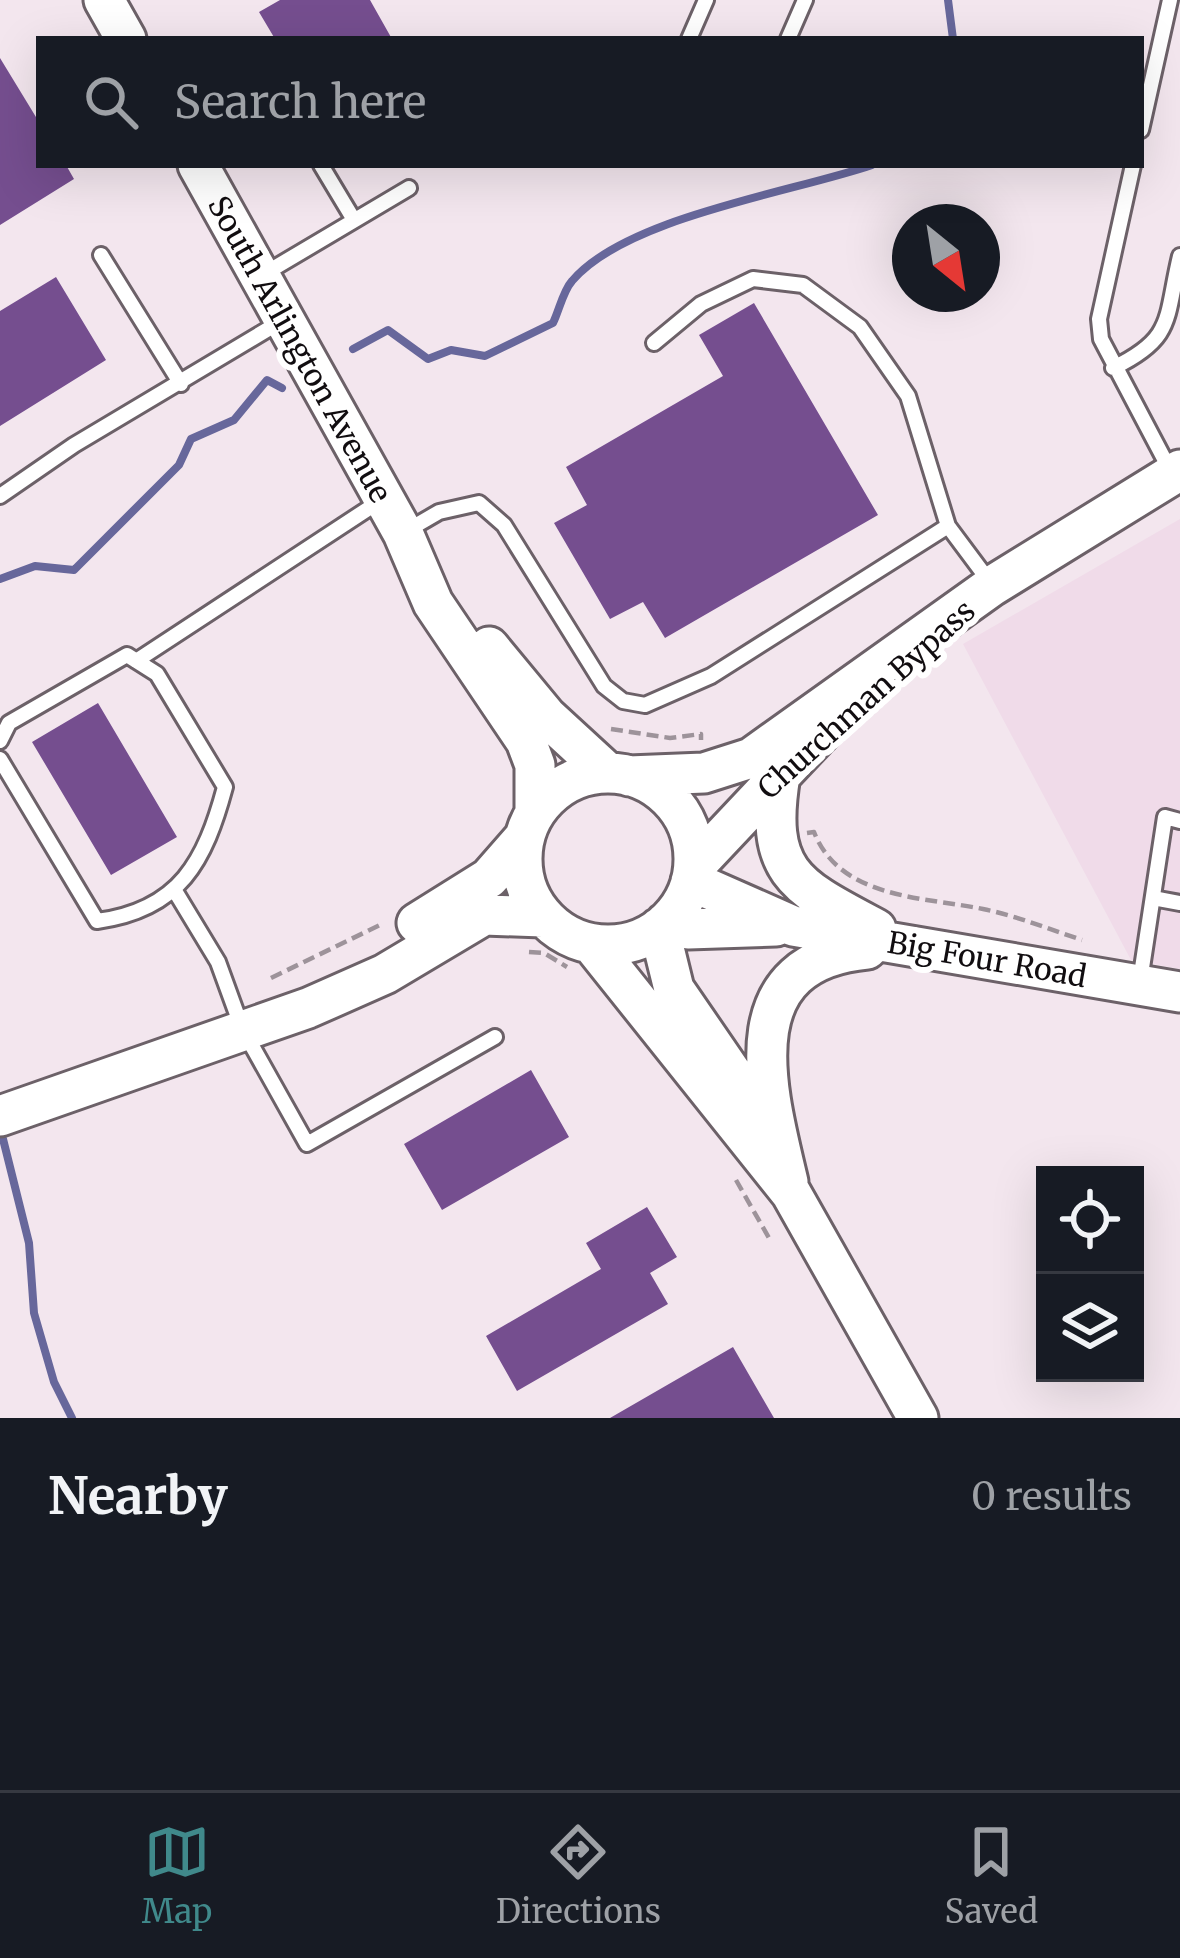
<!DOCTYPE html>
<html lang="en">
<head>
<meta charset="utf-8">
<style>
	:root { --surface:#171b24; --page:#20242c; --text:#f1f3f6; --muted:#9ea1a6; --line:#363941; --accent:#40898b }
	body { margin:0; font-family:Merriweather,serif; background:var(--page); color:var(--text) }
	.controls { position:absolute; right:36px; bottom:36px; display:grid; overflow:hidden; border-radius:0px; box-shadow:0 12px 48px #0002 }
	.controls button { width:108px; height:108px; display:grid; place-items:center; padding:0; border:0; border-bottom:3px solid var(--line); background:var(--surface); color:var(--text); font:60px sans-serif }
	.compass { position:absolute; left:892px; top:204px; width:108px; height:108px; border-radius:50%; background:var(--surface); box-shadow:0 12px 48px #0002; rotate:150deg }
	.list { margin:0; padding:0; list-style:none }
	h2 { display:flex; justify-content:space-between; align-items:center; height:156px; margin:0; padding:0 48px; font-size:51px }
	h2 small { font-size:39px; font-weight:400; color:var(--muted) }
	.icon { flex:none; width:66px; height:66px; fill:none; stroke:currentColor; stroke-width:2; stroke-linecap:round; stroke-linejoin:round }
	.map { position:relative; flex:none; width:1180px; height:1418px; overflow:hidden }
	.search { position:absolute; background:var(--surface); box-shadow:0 12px 48px #0002; left:36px; right:36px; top:36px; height:132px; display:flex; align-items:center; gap:30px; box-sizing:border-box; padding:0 42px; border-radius:0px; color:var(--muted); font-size:45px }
	.sheet { height:372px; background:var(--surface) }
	nav { display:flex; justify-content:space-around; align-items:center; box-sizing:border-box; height:168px; border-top:3px solid var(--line); background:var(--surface); font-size:33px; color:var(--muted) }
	nav a { display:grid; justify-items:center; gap:6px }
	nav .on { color:var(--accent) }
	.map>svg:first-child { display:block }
</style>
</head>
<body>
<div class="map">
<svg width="1180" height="1418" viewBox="0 0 1180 1418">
	<rect width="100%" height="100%" fill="#f3e6ee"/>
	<path fill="#f0dbe9" d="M 1180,519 L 1180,969 L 1131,960 L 963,644 Z"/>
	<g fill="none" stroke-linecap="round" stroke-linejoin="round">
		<path stroke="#67679b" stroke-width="8" d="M 948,0 L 953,39
			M 353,349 L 388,330 L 428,359 L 451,350 L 485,356 L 553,323 C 559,311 563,291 572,281 C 626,217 794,192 872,165
			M 0,579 L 35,566 L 74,570 L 179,465 L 191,439 L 234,420 L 267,380 L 282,388
			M 3,1139 L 29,1243 L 34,1313 L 54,1382 L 72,1418"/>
	</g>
	<path fill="#754e8f" d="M 280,0 L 370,0 L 392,39 L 275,39 L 259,12 Z
		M 0,58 L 39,122 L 39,165 L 66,165 L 74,179 L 0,225 Z
		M 56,277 L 106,360 L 0,426 L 0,311 Z
		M 754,303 L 878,515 L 665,638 L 643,602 L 610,619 L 554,523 L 587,505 L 566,467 L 723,376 L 699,335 Z
		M 98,703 L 177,837 L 111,875 L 32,742 Z
		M 531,1070 L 569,1137 L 442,1210 L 404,1144 Z
		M 647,1207 L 677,1257 L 650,1273 L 668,1304 L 517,1391 L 486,1336 L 601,1269 L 586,1243 Z
		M 733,1347 L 774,1418 L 610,1418 Z"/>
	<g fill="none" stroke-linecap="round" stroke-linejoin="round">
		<g stroke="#6c6168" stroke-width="20">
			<path id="lane" d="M 689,39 L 706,0
				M 788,39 L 805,0
				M 1141,130 L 1170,0
				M 321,165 L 354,220
				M 1133,165 L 1099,319 L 1101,339 L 1170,470
				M 101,255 L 181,384
				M 264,274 L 409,188
				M 654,343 L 701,304 L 753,279 L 803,285 L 860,327 L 908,396 L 948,526 L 989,581
				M 1113,368 C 1175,338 1165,319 1180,256
				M 0,496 L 74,445 L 280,322
				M 408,530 L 439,512 L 479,503 L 504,525 L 604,686 L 623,701 L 645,705 L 711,676 L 948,526
				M 136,661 L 383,499
				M 0,741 L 9,723 L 127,655 L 157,674 L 225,787 C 205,861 180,910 97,921 L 0,759
				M 175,891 L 218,962 L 242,1028 L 307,1144 L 495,1037
				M 1153,898 L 1180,903
				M 1140,981 L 1165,817 L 1180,821"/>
		</g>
		<g stroke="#6c6168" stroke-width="45">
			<path id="secondary" d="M 104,0 L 126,39
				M 198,165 L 403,533 L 433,603 L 526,741 L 535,765 L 535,812
				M 489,647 L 546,716 L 608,773
				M522 859a86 86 0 1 1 172 0a86 86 0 1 1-172 0Z
				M 780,775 C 764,873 795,886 876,929
				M 629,776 L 704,773 L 751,758 L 992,586 L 1180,470
				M 694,867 L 822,731
				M 691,881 L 793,926 L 1180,992
				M 417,923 L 489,878 L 524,838
				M 665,923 L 688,929 L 776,926
				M 659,928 L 674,989 L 768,1126
				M 592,944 L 791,1193 L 918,1418
				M 0,1116 L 308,1008 L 385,974 L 484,915 L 543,917
				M 788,1182 C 766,1089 730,962 867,949"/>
		</g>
		<path stroke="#9d939a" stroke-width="4.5" stroke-dasharray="12 6" stroke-linecap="butt" d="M 611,729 L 670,738 L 701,734 L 701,740
			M 807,833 L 814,832 C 840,899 924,897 983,909 C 1017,916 1049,929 1082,940
			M 529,952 L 544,953 L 567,967
			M 271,978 L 384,923
			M 736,1180 L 769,1238"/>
		<use href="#lane" stroke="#fff" stroke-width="14"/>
		<use href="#secondary" stroke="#fff" stroke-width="39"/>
	</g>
	<g text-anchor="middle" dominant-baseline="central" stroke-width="12" stroke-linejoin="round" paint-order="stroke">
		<g font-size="30" fill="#110d10" stroke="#fff">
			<text transform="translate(300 349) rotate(61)">South Arlington Avenue</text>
			<text transform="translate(866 699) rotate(-42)">Churchman Bypass</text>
			<text transform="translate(987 959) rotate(10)">Big Four Road</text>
		</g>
	</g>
</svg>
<div class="controls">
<button><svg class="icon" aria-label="locate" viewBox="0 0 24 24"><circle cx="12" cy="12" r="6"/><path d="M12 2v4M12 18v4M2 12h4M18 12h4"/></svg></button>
<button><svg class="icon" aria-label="layers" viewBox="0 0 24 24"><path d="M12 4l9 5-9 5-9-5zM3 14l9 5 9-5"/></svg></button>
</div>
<svg class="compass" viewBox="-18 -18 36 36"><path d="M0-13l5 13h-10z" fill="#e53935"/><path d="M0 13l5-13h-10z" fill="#9ea1a6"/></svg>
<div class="search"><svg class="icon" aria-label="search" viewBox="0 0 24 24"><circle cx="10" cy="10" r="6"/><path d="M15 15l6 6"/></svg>Search here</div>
</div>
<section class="sheet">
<h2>Nearby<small>0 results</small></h2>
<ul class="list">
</ul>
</section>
<nav>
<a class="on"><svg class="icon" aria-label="map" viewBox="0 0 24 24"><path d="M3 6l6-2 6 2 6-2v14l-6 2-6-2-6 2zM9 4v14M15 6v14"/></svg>Map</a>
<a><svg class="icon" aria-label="directions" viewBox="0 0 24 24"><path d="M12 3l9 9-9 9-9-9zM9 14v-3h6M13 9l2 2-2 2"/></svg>Directions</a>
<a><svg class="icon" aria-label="saved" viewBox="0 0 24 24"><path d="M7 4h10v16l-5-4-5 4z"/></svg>Saved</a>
</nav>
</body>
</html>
